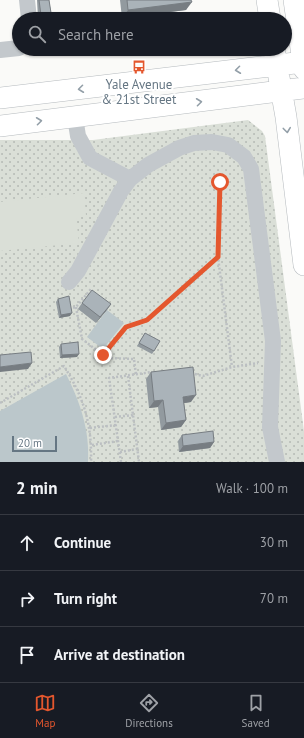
<!DOCTYPE html>
<html lang="en">
<head>
<meta charset="utf-8">
<style>
	:root { --surface:#171b24; --page:#20242c; --text:#f1f3f6; --muted:#9ea1a6; --line:#363941; --accent:#e4572e }
	body { margin:0; font-family:"PT Sans",sans-serif; background:var(--page); color:var(--text) }
	.scale { position:absolute; left:12px; bottom:10px; width:45px; box-sizing:border-box; padding-left:4px; border:2px solid #657683; border-top:0; font-size:11px; line-height:14px; white-space:nowrap; color:#657683; -webkit-text-stroke:3px #fff; paint-order:stroke }
	.stop { position:absolute; width:12px; height:12px; margin:-9px; border:3px solid #e4572e; border-radius:50%; background:#fff }
	.stop.end { background:#e4572e; border-color:#fff; box-shadow:0 1px 4px #0008 }
	.list { margin:0; padding:0; list-style:none }
	h2 { display:flex; justify-content:space-between; align-items:center; height:52px; margin:0; padding:0 16px; font-size:17px }
	h2 small { font-size:13px; font-weight:400; color:var(--muted) }
	.list li { display:grid; grid-template-columns:26px 1fr auto; gap:12px; align-items:center; box-sizing:border-box; height:56px; padding:0 16px; border-top:1px solid var(--line) }
	.list b { display:block; font-size:15px; white-space:nowrap }
	.list em { font-size:13px; font-style:normal; color:var(--muted) }
	.icon { flex:none; width:22px; height:22px; fill:none; stroke:currentColor; stroke-width:2; stroke-linecap:round; stroke-linejoin:round }
	.map { position:relative; flex:none; width:304px; height:462px; overflow:hidden }
	.search { position:absolute; background:var(--surface); box-shadow:0 1px 3px #0004; left:12px; right:12px; top:12px; height:44px; display:flex; align-items:center; gap:10px; box-sizing:border-box; padding:0 14px; border-radius:22px; color:var(--muted); font-size:15px }
	.sheet { height:220px; background:var(--surface) }
	nav { display:flex; justify-content:space-around; align-items:center; box-sizing:border-box; height:56px; border-top:1px solid var(--line); background:var(--surface); font-size:11px; color:var(--muted) }
	nav a { display:grid; justify-items:center; gap:2px }
	nav .on { color:var(--accent) }
	.map>svg:first-child { display:block }
</style>
</head>
<body>
<div class="map">
<svg width="304" height="462" viewBox="0 0 304 462">
	<defs>
		<pattern id="park-dots" width="8" height="8" patternUnits="userSpaceOnUse"><rect width="8" height="8" fill="#dadfd7"/><path d="M2 2h.1M6 6h.1" fill="none" stroke="#b4b9b4" stroke-width="1.8" stroke-linecap="round"/></pattern>
	</defs>
	<rect width="100%" height="100%" fill="#fafaf8"/>
	<path fill="url(#park-dots)" d="M 248,120 L 262,131 L 265,136 L 304,431 L 304,462 L 0,462 L 0,140 L 93,140 Z"/>
	<path fill="#dadfd7" d="M 84,193 L 86,216 L 76,218 L 79,243 L 0,251 L 0,202 Z"/>
	<path fill="#bbc7cb" d="M 107,310 L 124,323 L 103,349 L 87,337 Z
		M 66,374 C 80,402 90,430 88,462 L 0,462 L 0,411 Z"/>
	<g fill="none" stroke-linecap="round" stroke-linejoin="round">
		<g stroke="#b5babe" stroke-width="22">
			<path id="major" d="M 267,0 L 270,19
				M 294,0 L 304,69
				M 274,49 L 286,117 L 304,265
				M 0,98 L 304,62
				M 0,126 L 304,88"/>
		</g>
		<path stroke="#bbbfc2" stroke-width="2.5" stroke-dasharray="2 2" stroke-linecap="butt" d="M 218,257 L 220,182
			M 76,307 L 82,339 L 107,358 L 134,359 L 136,375
			M 69,308 L 76,307 L 91,289
			M 103,355 L 126,327 L 147,320 L 218,257 L 232,367
			M 191,373 L 203,376 L 232,367 L 258,363
			M 128,376 L 139,462
			M 0,403 L 64,366 C 84,398 92,424 91,462
			M 115,417 L 133,415
			M 90,428 L 116,425
			M 92,445 L 118,441
			M 120,452 L 137,449
			M 121,462 L 109,378 L 152,372"/>
		<path stroke="#c3c8cc" stroke-width="16" d="M 27,0 L 29,19
			M 0,50 L 19,48
			M 75,117 L 78,136 L 90,158 L 130,179
			M 69,282 L 78,271 L 121,191 L 130,179 L 148,165 L 179,148 L 194,143 L 212,142 L 228,145 L 244,157 L 251,169 L 273,341 L 270,427 L 277,462"/>
		<use href="#major" stroke="#fff" stroke-width="21"/>
	</g>
	<path fill="#929a9f" d="M 37,0 L 49,0 L 52,19 L 38,19 Z
		M 120,0 L 191,0 L 186,10 L 122,18 Z
		M 58,299 L 70,316 L 59,318 L 56,302 Z
		M 82,303 L 111,304 L 96,323 L 78,309 Z
		M 145,333 L 154,351 L 152,354 L 137,346 Z
		M 61,344 L 77,357 L 60,358 L 59,347 Z
		M 151,372 L 191,402 L 184,403 L 186,420 L 181,427 L 161,430 L 158,407 L 149,408 L 146,379 Z
		M 182,435 L 214,442 L 210,448 L 179,452 L 178,441 Z"/>
	<path fill="#777d82" d="M 192,2 L 186,10 L 122,18 L 128,10 Z
		M 111,304 L 107,310 L 96,323 L 100,317 Z
		M 72,313 L 70,316 L 59,318 L 61,315 Z
		M 79,354 L 77,357 L 60,358 L 62,355 Z
		M 32,363 L 28,369 L 0,372 L 0,367 Z
		M 196,395 L 191,402 L 178,404 L 183,397 Z
		M 163,400 L 158,407 L 149,408 L 154,401 Z
		M 186,420 L 181,427 L 161,430 L 166,423 Z
		M 214,442 L 210,448 L 179,452 L 183,446 Z"/>
	<path fill="#aab3b9" stroke="#777d82" d="M 39,0 L 49,0 L 52,19 L 40,19 L 41,15 Z
		M 127,0 L 191,0 L 192,2 L 128,10 Z
		M 92,290 L 111,304 L 100,317 L 82,303 Z
		M 69,296 L 72,313 L 61,315 L 58,299 Z
		M 145,333 L 160,341 L 154,351 L 139,343 Z
		M 78,342 L 79,354 L 62,355 L 61,344 Z
		M 31,352 L 32,363 L 0,367 L 0,355 Z
		M 193,367 L 196,395 L 183,397 L 186,420 L 166,423 L 163,400 L 154,401 L 151,372 Z
		M 213,431 L 214,442 L 183,446 L 182,435 Z"/>
	<defs><path id="oneway-chevron" d="M-2-3.5L2.5 0L-2 3.5" fill="none" stroke-width="1.6" stroke-linecap="round" stroke-linejoin="round"/></defs>
	<g stroke="#939fa8">
		<use href="#oneway-chevron" transform="translate(238 70) rotate(173)"/>
		<use href="#oneway-chevron" transform="translate(81 89) rotate(173)"/>
		<use href="#oneway-chevron" transform="translate(199 102) rotate(-7)"/>
		<use href="#oneway-chevron" transform="translate(39 121) rotate(-7)"/>
		<use href="#oneway-chevron" transform="translate(287 130) rotate(83)"/>
	</g>
	<g fill="none" stroke-linecap="round" stroke-linejoin="round">
		<path stroke="#e4572e" stroke-width="5" d="M 103,355 L 126,327 L 147,320 L 218,257 L 220,182"/>
	</g>
	<defs>
		<g id="bus-bare" transform="scale(1.08)"><path d="M-5-6H5V4H4V6H2V4H-2V6H-4V4H-5ZM-3.5-4V0h7V-4ZM-3.5 1.2v1.5H-2V1.2ZM2 1.2v1.5H3.5V1.2Z" fill="#e4572e" stroke="#fff" stroke-width="2.5" paint-order="stroke"/></g>
	</defs>
	<g fill-rule="evenodd">
		<use href="#bus-bare" x="139" y="67"/>
	</g>
	<g text-anchor="middle" dominant-baseline="central" stroke-width="4" stroke-linejoin="round" paint-order="stroke">
		<g font-size="13" fill="#657683" stroke="#fff">
			<text x="139" y="84">Yale Avenue<tspan x="139" dy="15">&amp; 21st Street</tspan></text>
		</g>
	</g>
</svg>
<div class="scale">20 m</div>
<div class="stop" style="left:220px;top:182px"></div>
<div class="stop end" style="left:103px;top:355px"></div>
<div class="search"><svg class="icon" aria-label="search" viewBox="0 0 24 24"><circle cx="10" cy="10" r="6"/><path d="M15 15l6 6"/></svg>Search here</div>
</div>
<section class="sheet">
<h2>2 min<small>Walk · 100 m</small></h2>
<ul class="list">
<li><svg class="icon" aria-label="ahead" viewBox="0 0 24 24"><path d="M12 20V5M6 11l6-6 6 6"/></svg><div><b>Continue</b></div><em>30 m</em></li>
<li><svg class="icon" aria-label="right" viewBox="0 0 24 24"><path d="M7 20v-9h11M14 6l5 5-5 5"/></svg><div><b>Turn right</b></div><em>70 m</em></li>
<li><svg class="icon" aria-label="arrive" viewBox="0 0 24 24"><path d="M6 21V4h12l-3 4 3 4H6"/></svg><div><b>Arrive at destination</b></div></li>
</ul>
</section>
<nav>
<a class="on"><svg class="icon" aria-label="map" viewBox="0 0 24 24"><path d="M3 6l6-2 6 2 6-2v14l-6 2-6-2-6 2zM9 4v14M15 6v14"/></svg>Map</a>
<a><svg class="icon" aria-label="directions" viewBox="0 0 24 24"><path d="M12 3l9 9-9 9-9-9zM9 14v-3h6M13 9l2 2-2 2"/></svg>Directions</a>
<a><svg class="icon" aria-label="saved" viewBox="0 0 24 24"><path d="M7 4h10v16l-5-4-5 4z"/></svg>Saved</a>
</nav>
</body>
</html>
